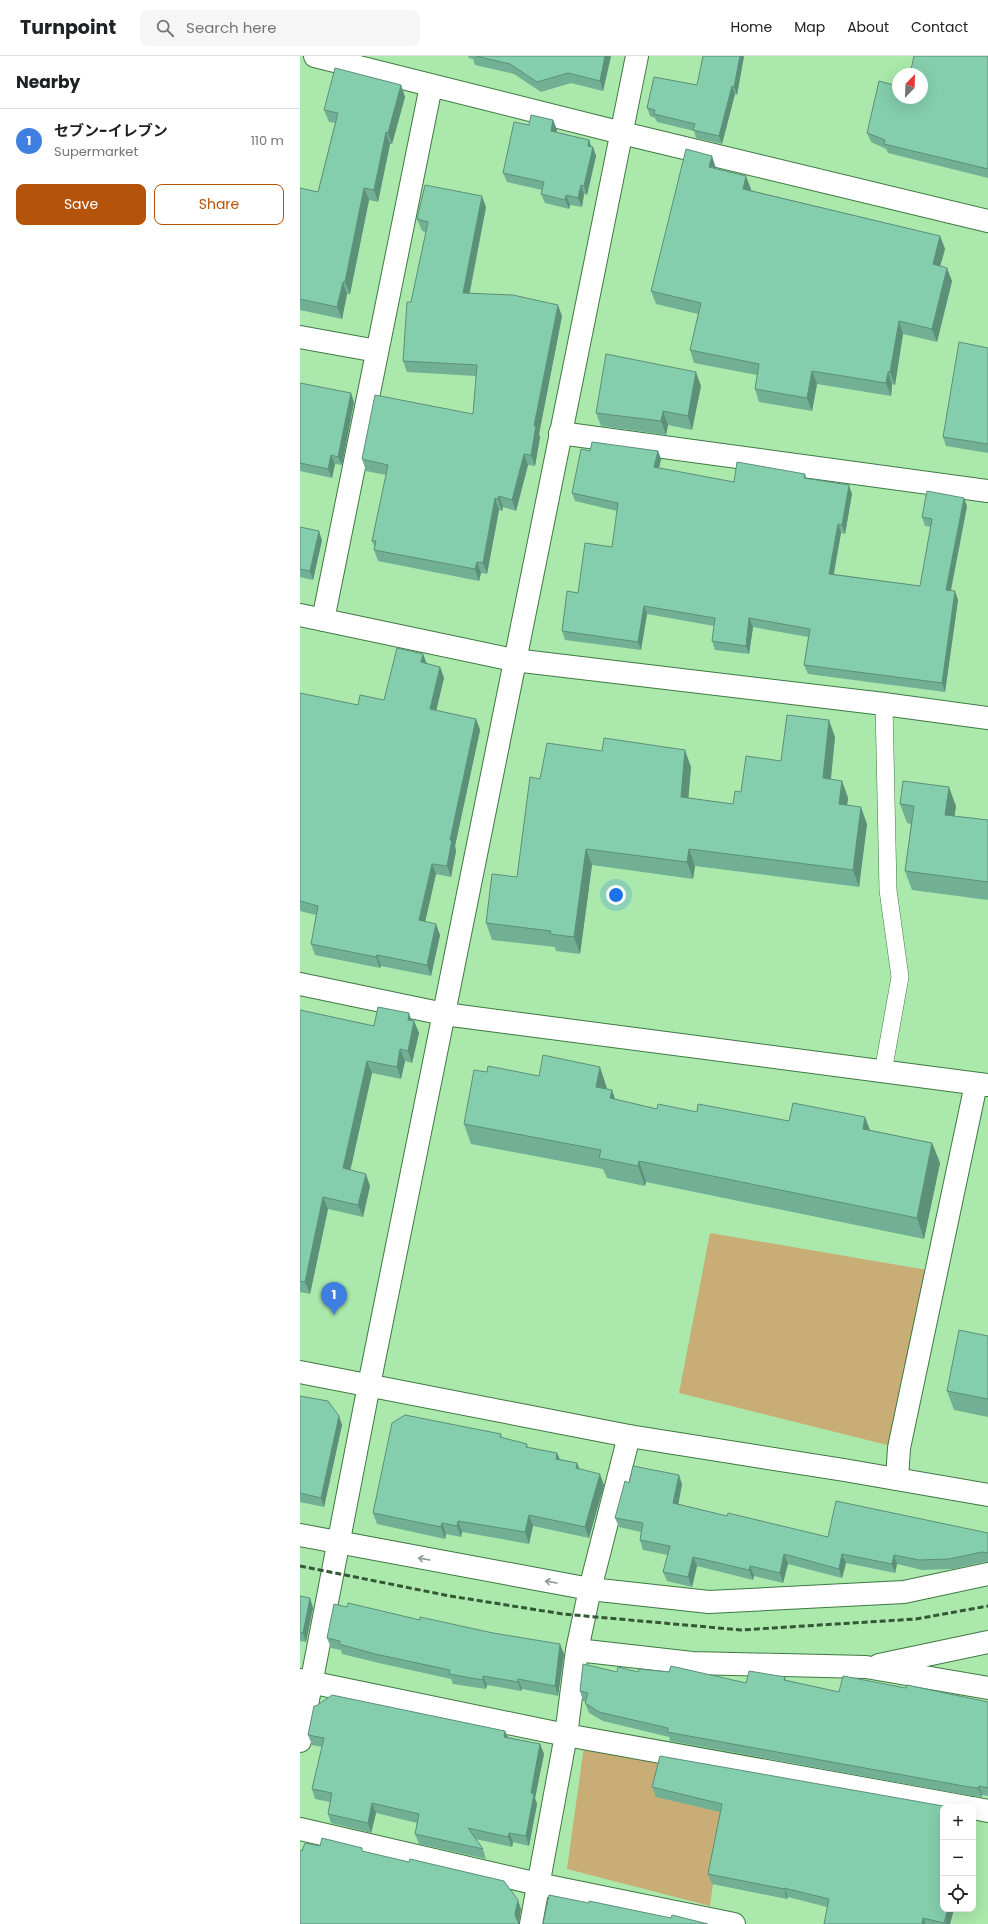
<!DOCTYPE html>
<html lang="en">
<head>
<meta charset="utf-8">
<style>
	:root { --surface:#fff; --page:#f6f6f6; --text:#202124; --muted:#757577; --line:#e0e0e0; --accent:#b45309 }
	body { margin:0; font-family:Poppins,"Noto Sans JP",sans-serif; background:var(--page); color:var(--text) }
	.controls { position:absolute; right:12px; bottom:12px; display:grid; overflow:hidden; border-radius:8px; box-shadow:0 4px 16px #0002 }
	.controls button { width:36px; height:36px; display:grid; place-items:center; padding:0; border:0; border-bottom:1px solid var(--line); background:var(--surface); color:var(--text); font:20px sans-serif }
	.compass { position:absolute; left:592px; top:12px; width:36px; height:36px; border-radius:50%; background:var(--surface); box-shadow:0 4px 16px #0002; rotate:23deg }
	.you { position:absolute; left:316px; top:839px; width:14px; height:14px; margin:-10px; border:3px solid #fff; border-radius:50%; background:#1a73e8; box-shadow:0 0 0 6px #1a73e833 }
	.badge { display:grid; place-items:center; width:26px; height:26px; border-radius:50%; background:var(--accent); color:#fff; font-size:13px; font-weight:700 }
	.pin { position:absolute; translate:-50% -33px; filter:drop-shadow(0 1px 2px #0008) }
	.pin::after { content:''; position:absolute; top:21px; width:14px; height:12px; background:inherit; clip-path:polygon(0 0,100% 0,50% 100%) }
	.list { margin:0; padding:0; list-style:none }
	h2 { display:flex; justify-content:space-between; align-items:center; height:52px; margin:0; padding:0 16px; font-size:17px }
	h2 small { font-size:13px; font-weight:400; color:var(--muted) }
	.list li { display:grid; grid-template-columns:26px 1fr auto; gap:12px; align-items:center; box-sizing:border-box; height:64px; padding:0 16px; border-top:1px solid var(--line) }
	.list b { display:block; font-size:15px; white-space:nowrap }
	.list p { margin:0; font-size:13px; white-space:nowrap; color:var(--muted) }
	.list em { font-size:13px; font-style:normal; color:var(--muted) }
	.actions { display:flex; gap:8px; padding:12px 16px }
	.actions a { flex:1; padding:9px 0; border:1px solid var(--accent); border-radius:8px; text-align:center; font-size:14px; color:var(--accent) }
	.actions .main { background:var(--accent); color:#fff }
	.icon { flex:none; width:22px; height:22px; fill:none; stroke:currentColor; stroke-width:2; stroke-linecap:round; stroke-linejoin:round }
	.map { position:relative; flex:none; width:688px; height:1868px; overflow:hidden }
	header { display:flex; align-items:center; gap:24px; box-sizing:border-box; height:56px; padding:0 20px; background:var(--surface); border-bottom:1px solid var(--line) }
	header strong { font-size:19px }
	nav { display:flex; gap:22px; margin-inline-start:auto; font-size:14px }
	.search { width:280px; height:36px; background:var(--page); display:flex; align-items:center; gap:10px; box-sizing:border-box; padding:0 14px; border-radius:8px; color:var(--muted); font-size:15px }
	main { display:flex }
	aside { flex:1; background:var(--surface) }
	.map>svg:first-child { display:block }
</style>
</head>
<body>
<header>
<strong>Turnpoint</strong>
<div class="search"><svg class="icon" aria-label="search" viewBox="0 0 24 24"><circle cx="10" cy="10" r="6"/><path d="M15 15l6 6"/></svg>Search here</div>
<nav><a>Home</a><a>Map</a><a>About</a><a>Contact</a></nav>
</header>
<main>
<aside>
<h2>Nearby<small></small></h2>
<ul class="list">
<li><span class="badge" style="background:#3f7fe0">1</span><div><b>セブン-イレブン</b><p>Supermarket</p></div><em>110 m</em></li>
</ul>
<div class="actions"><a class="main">Save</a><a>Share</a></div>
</aside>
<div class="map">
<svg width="688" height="1868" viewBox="0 0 688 1868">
	<rect width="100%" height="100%" fill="#aae9ab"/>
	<path fill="#c8ae76" d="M 410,1177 L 627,1214 L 599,1392 L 379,1337 Z
		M 284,1690 L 428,1719 L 410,1850 L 267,1813 Z"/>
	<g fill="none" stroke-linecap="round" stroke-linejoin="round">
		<g stroke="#3e7941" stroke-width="18">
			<path id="service" d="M 583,1016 L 600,921 L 588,834 L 584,648"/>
		</g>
		<g stroke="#3e7941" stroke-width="24">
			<path id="minor" d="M 15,0 L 322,77 L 688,165
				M 0,281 L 77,295
				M 260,377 L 688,435
				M 0,559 L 214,604 L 584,648 L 688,662
				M 23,564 L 131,30
				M 0,928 L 144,958 L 688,1029
				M 597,1423 L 599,1392 L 676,1028
				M 0,1479 L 290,1533 L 409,1546 L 604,1536 L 688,1518
				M 277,1594 L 392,1607 L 566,1611 L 688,1632
				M 579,1609 L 688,1586
				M 0,1624 L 266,1679 L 667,1751
				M 673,1752 L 688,1755
				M 0,1773 L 238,1828 L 434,1868
				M 231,1868 L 266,1679 L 277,1594 L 290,1533 L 329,1380"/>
		</g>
		<g stroke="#3e7941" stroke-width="24">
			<path id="tertiary" d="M 0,1316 L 329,1380 L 544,1414 L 688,1439
				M 0,1685 L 69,1329 L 337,0"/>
		</g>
		<use href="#service" stroke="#fff" stroke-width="17"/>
		<use href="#minor" stroke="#fff" stroke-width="22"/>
		<use href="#tertiary" stroke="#fff" stroke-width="22"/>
		<path stroke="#345735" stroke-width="3" stroke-dasharray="6 3" stroke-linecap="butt" d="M 0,1510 L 150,1540 L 263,1558 L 441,1574 L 616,1563 L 688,1550"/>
	</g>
	<path fill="#72b095" d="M 168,0 L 311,0 L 303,35 L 271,27 L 241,36 L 214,18 L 175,9 L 173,3 L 169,2 Z
		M 444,0 L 437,39 L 435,38 L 422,88 L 396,82 L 394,75 L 357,66 L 355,62 L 350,60 L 347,52 L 397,29 Z
		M 688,0 L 688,122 L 588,97 L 586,93 L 571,86 L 567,77 Z
		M 101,29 L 105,41 L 92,88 L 90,88 L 78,146 L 69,144 L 50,238 L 47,238 L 42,263 L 0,254 L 0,132 L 18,136 L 35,67 L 29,66 L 24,54 Z
		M 253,64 L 257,74 L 256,76 L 289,84 L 291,90 L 293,91 L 296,100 L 287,139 L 284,138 L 282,151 L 270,149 L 269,153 L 245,147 L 241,138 L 242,134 L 207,126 L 203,117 L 229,69 Z
		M 416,113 L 451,133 L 450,134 L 640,180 L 645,193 L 640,210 L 652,225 L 637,286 L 603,278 L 595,329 L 592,328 L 591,340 L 517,328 L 512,355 L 459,346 L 455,333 L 457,319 L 394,307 L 390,294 L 398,258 L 356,248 L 351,235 Z
		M 186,151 L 170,237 L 262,260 L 239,378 L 240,381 L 235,410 L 228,409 L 216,455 L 203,451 L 202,455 L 199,454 L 187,518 L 181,517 L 179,525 L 78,505 L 74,494 L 75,492 L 72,485 L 86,419 L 66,415 L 62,403 L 173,358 L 176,320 L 107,316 L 103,305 L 111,246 L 126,176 L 122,175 L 117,163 Z
		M 688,292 L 688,397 L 646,390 L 643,381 Z
		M 0,327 L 54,346 L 42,409 L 35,408 L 32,422 L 0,415 Z
		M 401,330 L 392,374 L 368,369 L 366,379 L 301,370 L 296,357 Z
		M 290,395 L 358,395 L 361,403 L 359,412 L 434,426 L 505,418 L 507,423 L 552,438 L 545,478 L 541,477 L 534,518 L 620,530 L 631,471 L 625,470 L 622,461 L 667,450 L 651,535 L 658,544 L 645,636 L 508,618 L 504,609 L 508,581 L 453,571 L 449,598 L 415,594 L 412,585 L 414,570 L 347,558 L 341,594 L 265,584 L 262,575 L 278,537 L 312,491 L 317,455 L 275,445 L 272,437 Z
		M 0,471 L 22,484 L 13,524 L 0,521 Z
		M 123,598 L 127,608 L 140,611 L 144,622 L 136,654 L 176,663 L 180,674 L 155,790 L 156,795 L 151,821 L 136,818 L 125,866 L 140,879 L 131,920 L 81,910 L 80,912 L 15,899 L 11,888 L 16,859 L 0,855 L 0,637 L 58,649 L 84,644 Z
		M 535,681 L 531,723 L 542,725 L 548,742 L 547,749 L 567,768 L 559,831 L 395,810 L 393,823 L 292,809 L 280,898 L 256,895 L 255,891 L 192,884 L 186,867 L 217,821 L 240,723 L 391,711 L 388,742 L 433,748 L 441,736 L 481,705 Z
		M 600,748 L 656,750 L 654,760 L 688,764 L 688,844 L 612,834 L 605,815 L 611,768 L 607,767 Z
		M 0,954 L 74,970 L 111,964 L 114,965 L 119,977 L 112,1007 L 105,1005 L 101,1023 L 72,1017 L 50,1114 L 70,1130 L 63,1161 L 28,1153 L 10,1238 L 0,1236 Z
		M 187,1016 L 239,1020 L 307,1032 L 307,1034 L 312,1034 L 315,1043 L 357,1053 L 397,1056 L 570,1074 L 632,1087 L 640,1107 L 624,1183 L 346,1126 L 345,1130 L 307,1122 L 303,1113 L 171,1088 L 164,1068 Z
		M 688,1280 L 688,1361 L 654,1354 L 647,1335 Z
		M 0,1340 L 39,1360 L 42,1369 L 24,1451 L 0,1446 Z
		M 201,1378 L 202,1382 L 227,1388 L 228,1391 L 257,1397 L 260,1403 L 277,1407 L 280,1413 L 304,1429 L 289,1482 L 233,1470 L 229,1488 L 162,1476 L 161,1481 L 146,1478 L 145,1483 L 77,1468 L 73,1457 Z
		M 329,1427 L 382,1428 L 378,1448 L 427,1460 L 528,1481 L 688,1477 L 688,1506 L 685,1506 L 653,1513 L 622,1514 L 597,1508 L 595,1517 L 546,1507 L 542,1522 L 488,1508 L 483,1527 L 454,1520 L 453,1524 L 397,1510 L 392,1531 L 367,1525 L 363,1516 L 368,1499 L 343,1494 L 340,1484 L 341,1476 L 319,1471 L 315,1462 Z
		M 0,1540 L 10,1542 L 13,1552 L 6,1586 L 0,1585 Z
		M 47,1551 L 264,1598 L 258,1640 L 222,1633 L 221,1635 L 187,1629 L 186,1633 L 153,1628 L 151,1623 L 79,1607 L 42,1598 L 41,1594 L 31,1592 L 27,1582 Z
		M 317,1616 L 338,1616 L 446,1627 L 485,1621 L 486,1624 L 539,1636 L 606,1632 L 688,1646 L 688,1740 L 682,1739 L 682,1741 L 672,1740 L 370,1685 L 369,1681 L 303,1665 L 289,1657 L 285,1647 L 286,1645 L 283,1645 L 280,1635 Z
		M 205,1675 L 208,1681 L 240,1688 L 244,1698 L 235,1742 L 237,1748 L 229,1790 L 213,1786 L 212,1791 L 175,1783 L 183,1793 L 186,1803 L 119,1788 L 115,1778 L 117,1767 L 76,1757 L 71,1777 L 31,1767 L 28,1758 L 30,1746 L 15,1743 L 12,1733 L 22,1691 L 12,1689 L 8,1679 Z
		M 360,1700 L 643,1853 L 654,1853 L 650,1868 L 524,1868 L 527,1851 L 488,1841 L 487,1843 L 412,1828 L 408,1818 L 420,1756 L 356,1741 L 352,1731 Z"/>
	<path fill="#5c9079" d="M 305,0 L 311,0 L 303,35 L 300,25 Z
		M 440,0 L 444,0 L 437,39 L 434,31 Z
		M 101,29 L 105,41 L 92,88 L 88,77 Z
		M 432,30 L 435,38 L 422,88 L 419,80 Z
		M 253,64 L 257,74 L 254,84 L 251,75 Z
		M 86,76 L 90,88 L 78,146 L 74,134 Z
		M 289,84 L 292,93 L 293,91 L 296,100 L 287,139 L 284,130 L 288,90 Z
		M 412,100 L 416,112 L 409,111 Z
		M 446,120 L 451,133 L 448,145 L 443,133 Z
		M 281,129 L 284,138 L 282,151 L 278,142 Z
		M 64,132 L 69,144 L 50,238 L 45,226 Z
		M 266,139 L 270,149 L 269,153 L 265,144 Z
		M 182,140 L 186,151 L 167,248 L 163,237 Z
		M 640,180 L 645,193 L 637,221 L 633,208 Z
		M 647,212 L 652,225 L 637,286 L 632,273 Z
		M 43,226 L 47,238 L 42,263 L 37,251 Z
		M 258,249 L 262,260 L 239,378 L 240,381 L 235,410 L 231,399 L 234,370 Z
		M 599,265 L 603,278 L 595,329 L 590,316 Z
		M 512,315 L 517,328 L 512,355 L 507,342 Z
		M 396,316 L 401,330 L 392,374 L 388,360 Z
		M 588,316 L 592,328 L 591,340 L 586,327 Z
		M 51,337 L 54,346 L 42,409 L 38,401 Z
		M 363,355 L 368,369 L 366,379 L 361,365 Z
		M 358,395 L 361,403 L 357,420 L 354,411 Z
		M 224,398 L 228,409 L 216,455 L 212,444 Z
		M 31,399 L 35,408 L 32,422 L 28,413 Z
		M 549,429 L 552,438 L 545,478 L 542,469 Z
		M 199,440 L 203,451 L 202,455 L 198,443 Z
		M 195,442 L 199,454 L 187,518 L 183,507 Z
		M 664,442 L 667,450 L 649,543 L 646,534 Z
		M 538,468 L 541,477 L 532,526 L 529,518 Z
		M 19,475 L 22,484 L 13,524 L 10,515 Z
		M 177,506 L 181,517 L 179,525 L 175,513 Z
		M 655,535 L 658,544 L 645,636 L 642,627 Z
		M 344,550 L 347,558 L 341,594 L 338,586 Z
		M 449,562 L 453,571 L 449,598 L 446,590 Z
		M 123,598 L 127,609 L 121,606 Z
		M 140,611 L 144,622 L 134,664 L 130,653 Z
		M 176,663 L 180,674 L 155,790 L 156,795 L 151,821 L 147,810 L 150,784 Z
		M 529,664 L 535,681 L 529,739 L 523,722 Z
		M 385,694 L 391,711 L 387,758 L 381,741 Z
		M 542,725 L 548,742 L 545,765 L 539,748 Z
		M 649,731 L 656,750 L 652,777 L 645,759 Z
		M 561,751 L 567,768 L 559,831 L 553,814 Z
		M 286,793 L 292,809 L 280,898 L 274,881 Z
		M 389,793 L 395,810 L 393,823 L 387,806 Z
		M 132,808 L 136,818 L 123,875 L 119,864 Z
		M 136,868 L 140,879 L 131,920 L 127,909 Z
		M 77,899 L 81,910 L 80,912 L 76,901 Z
		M 109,957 L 113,969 L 114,965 L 119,977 L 112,1007 L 108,995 L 108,964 Z
		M 100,993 L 105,1005 L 101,1023 L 97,1011 Z
		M 67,1005 L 72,1017 L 48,1125 L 43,1112 Z
		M 300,1011 L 307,1032 L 303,1052 L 296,1031 Z
		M 312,1034 L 319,1055 L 310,1042 Z
		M 565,1061 L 573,1082 L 563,1073 Z
		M 632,1087 L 640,1107 L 624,1183 L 617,1162 Z
		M 339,1105 L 346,1126 L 345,1130 L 338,1110 Z
		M 66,1118 L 70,1130 L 63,1161 L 58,1149 Z
		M 23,1141 L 28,1153 L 10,1238 L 5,1226 Z
		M 39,1360 L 42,1369 L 24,1451 L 21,1442 Z
		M 257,1397 L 261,1408 L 256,1403 Z
		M 277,1407 L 281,1419 L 276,1412 Z
		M 300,1418 L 304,1429 L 289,1482 L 285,1471 Z
		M 379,1419 L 382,1428 L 377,1456 L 373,1447 Z
		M 229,1459 L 233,1470 L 229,1488 L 225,1476 Z
		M 158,1465 L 162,1476 L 161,1481 L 157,1470 Z
		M 142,1467 L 146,1478 L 145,1483 L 141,1471 Z
		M 484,1498 L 488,1508 L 483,1527 L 480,1517 Z
		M 542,1498 L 546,1507 L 542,1522 L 539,1513 Z
		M 594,1499 L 597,1508 L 595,1517 L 592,1508 Z
		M 393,1501 L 397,1510 L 392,1531 L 388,1521 Z
		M 450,1510 L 454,1520 L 453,1524 L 449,1514 Z
		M 10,1542 L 13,1552 L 6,1586 L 3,1577 Z
		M 260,1588 L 264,1598 L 258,1640 L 255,1630 Z
		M 183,1620 L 187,1629 L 186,1633 L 183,1624 Z
		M 218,1623 L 222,1633 L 221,1635 L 218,1626 Z
		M 205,1675 L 209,1684 L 204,1681 Z
		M 240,1688 L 244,1698 L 235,1742 L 237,1748 L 229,1790 L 226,1780 L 231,1737 Z
		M 679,1730 L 682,1739 L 682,1741 L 678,1732 Z
		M 72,1747 L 76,1757 L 71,1777 L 68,1767 Z
		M 673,1758 L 676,1765 L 673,1776 Z
		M 209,1777 L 213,1786 L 212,1791 L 208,1781 Z
		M 484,1832 L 488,1841 L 487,1843 L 484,1833 Z
		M 218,1844 L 221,1853 L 219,1868 L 216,1862 L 215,1857 Z
		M 648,1853 L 654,1853 L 650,1868 L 645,1868 Z
		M 623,1862 L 626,1868 L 622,1868 Z"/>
	<path fill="#84cdad" stroke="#5c9079" d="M 176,0 L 305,0 L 300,25 L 268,17 L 237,26 L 210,8 Z
		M 403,0 L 440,0 L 434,31 L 432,30 L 419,80 L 393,74 L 395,68 L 354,58 L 355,54 L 347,52 L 354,21 L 397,29 Z
		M 614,0 L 688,0 L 688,113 L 584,88 L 585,84 L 567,77 L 579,25 L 598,30 L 598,42 L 622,42 L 622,18 L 610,18 Z
		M 35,12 L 101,29 L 88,77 L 86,76 L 74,134 L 64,132 L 45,226 L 43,226 L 37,251 L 0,243 L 0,132 L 18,136 L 38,57 L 24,54 Z
		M 231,59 L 253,64 L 251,75 L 289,84 L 288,90 L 293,91 L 284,130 L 281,129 L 278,142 L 266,139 L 265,144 L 241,138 L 244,126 L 203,117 L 214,66 L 229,69 Z
		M 386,93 L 412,100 L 409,111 L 446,120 L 443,133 L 640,180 L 633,208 L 647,212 L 632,273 L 599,265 L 590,316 L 588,316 L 586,327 L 512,315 L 507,342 L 455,333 L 459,308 L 390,294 L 401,247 L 351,235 Z
		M 125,129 L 182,140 L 163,237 L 213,239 L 258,249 L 234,370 L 236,370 L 231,399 L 224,398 L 212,444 L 199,440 L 198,443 L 195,442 L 183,507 L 177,506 L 175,513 L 74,494 L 76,485 L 72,485 L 88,409 L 62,403 L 75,339 L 173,358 L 177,309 L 103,305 L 107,246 L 111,246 L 128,166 L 117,163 Z
		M 659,286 L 688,292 L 688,388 L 643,381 Z
		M 306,298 L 396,316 L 388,360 L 363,355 L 361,365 L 296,357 Z
		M 0,327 L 51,337 L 38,401 L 31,399 L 28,413 L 0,407 Z
		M 292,386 L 358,395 L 354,411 L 434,426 L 437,406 L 505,418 L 504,422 L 549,429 L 542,469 L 538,468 L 529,518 L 620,530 L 632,463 L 622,461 L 627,435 L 664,442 L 646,534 L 655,535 L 642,627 L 504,609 L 510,573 L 449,562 L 446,590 L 412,585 L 415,562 L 344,550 L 338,586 L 262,575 L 267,535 L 278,537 L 285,487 L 312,491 L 318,447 L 272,437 L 281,393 L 290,395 Z
		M 0,471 L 19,475 L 10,515 L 0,513 Z
		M 97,592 L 123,598 L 121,606 L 140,611 L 130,653 L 176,663 L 150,784 L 152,784 L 147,810 L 132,808 L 119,864 L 136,868 L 127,909 L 77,899 L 76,901 L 11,888 L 18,850 L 0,845 L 0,637 L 58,649 L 60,639 L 84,644 Z
		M 487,659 L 529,664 L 523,722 L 542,725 L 539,748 L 561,751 L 553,814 L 389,793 L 387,806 L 286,793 L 274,881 L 250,878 L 251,875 L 186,867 L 192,818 L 217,821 L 230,721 L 240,723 L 247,687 L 302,695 L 304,682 L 385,694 L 381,741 L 433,748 L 435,735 L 441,736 L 446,700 L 481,705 Z
		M 603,725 L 649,731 L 645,759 L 688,764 L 688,826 L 605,815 L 614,750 L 600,748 Z
		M 78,951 L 109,957 L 108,964 L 114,965 L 108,995 L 100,993 L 97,1011 L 67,1005 L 43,1112 L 66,1118 L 58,1149 L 23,1141 L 5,1226 L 0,1225 L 0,954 L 74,970 Z
		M 243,999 L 300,1011 L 296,1031 L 312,1034 L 310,1042 L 357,1053 L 358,1048 L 397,1056 L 398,1048 L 489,1065 L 493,1047 L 565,1061 L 563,1073 L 632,1087 L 617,1162 L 339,1105 L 338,1110 L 299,1102 L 301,1094 L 164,1068 L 174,1014 L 187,1016 L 188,1010 L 239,1020 Z
		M 659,1274 L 688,1280 L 688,1343 L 647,1335 Z
		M 0,1340 L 28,1345 L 39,1360 L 21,1442 L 0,1437 Z
		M 105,1359 L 201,1378 L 200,1381 L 227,1388 L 226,1391 L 257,1397 L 256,1403 L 277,1407 L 276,1412 L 300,1418 L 285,1471 L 229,1459 L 225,1476 L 158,1465 L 157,1470 L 142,1467 L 141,1471 L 73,1457 L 92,1367 Z
		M 333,1410 L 379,1419 L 373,1447 L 427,1460 L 428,1457 L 528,1481 L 536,1445 L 688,1477 L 688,1497 L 682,1496 L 649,1503 L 619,1504 L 594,1499 L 592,1508 L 542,1498 L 539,1513 L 484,1498 L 480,1517 L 450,1510 L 449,1514 L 393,1501 L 388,1521 L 363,1516 L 370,1490 L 340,1484 L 343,1467 L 315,1462 L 325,1425 L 329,1427 Z
		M 0,1540 L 10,1542 L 3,1577 L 0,1576 Z
		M 48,1547 L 120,1564 L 120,1561 L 193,1577 L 260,1588 L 255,1630 L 218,1623 L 218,1626 L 183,1620 L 183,1624 L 149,1618 L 150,1614 L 75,1598 L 39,1588 L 40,1585 L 27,1582 L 34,1548 L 47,1551 Z
		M 283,1608 L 317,1616 L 318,1611 L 338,1616 L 339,1613 L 369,1616 L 371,1610 L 446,1627 L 449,1615 L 485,1621 L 484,1624 L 539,1636 L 543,1620 L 606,1632 L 607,1629 L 688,1646 L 688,1732 L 679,1730 L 678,1732 L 669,1731 L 367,1676 L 368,1672 L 299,1656 L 285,1647 L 288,1637 L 280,1635 Z
		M 32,1639 L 205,1675 L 204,1681 L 240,1688 L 231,1737 L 234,1738 L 226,1780 L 209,1777 L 208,1781 L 168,1772 L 183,1793 L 115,1778 L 119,1758 L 72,1747 L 68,1767 L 28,1758 L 32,1737 L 12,1733 L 24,1682 L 8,1679 L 14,1650 L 16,1650 Z
		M 360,1700 L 649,1751 L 643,1751 L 643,1853 L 648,1853 L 644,1867 L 623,1862 L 622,1868 L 524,1868 L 529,1843 L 484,1832 L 484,1833 L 408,1818 L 422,1748 L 352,1731 Z
		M 22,1782 L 62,1792 L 62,1795 L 109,1806 L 110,1803 L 204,1825 L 218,1844 L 215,1857 L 216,1862 L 219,1868 L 0,1868 L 0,1794 L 2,1795 L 5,1787 L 20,1790 Z
		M 249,1839 L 289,1847 L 289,1845 L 371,1862 L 372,1859 L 408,1868 L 243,1868 Z"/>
	<defs><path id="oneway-shaft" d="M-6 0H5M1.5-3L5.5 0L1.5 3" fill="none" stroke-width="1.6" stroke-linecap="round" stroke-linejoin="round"/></defs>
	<g stroke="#8e998f">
		<use href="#oneway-shaft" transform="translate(124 1503) rotate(-170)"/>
		<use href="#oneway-shaft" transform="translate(251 1526) rotate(-170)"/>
	</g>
</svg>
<div class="controls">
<button>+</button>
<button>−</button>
<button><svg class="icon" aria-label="locate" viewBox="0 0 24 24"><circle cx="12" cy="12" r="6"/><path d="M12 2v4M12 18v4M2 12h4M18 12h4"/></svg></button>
</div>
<svg class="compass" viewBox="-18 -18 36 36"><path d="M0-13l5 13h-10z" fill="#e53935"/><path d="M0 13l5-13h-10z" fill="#757577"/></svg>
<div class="you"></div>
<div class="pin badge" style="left:34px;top:1259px;background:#3f7fe0">1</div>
</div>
</main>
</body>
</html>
